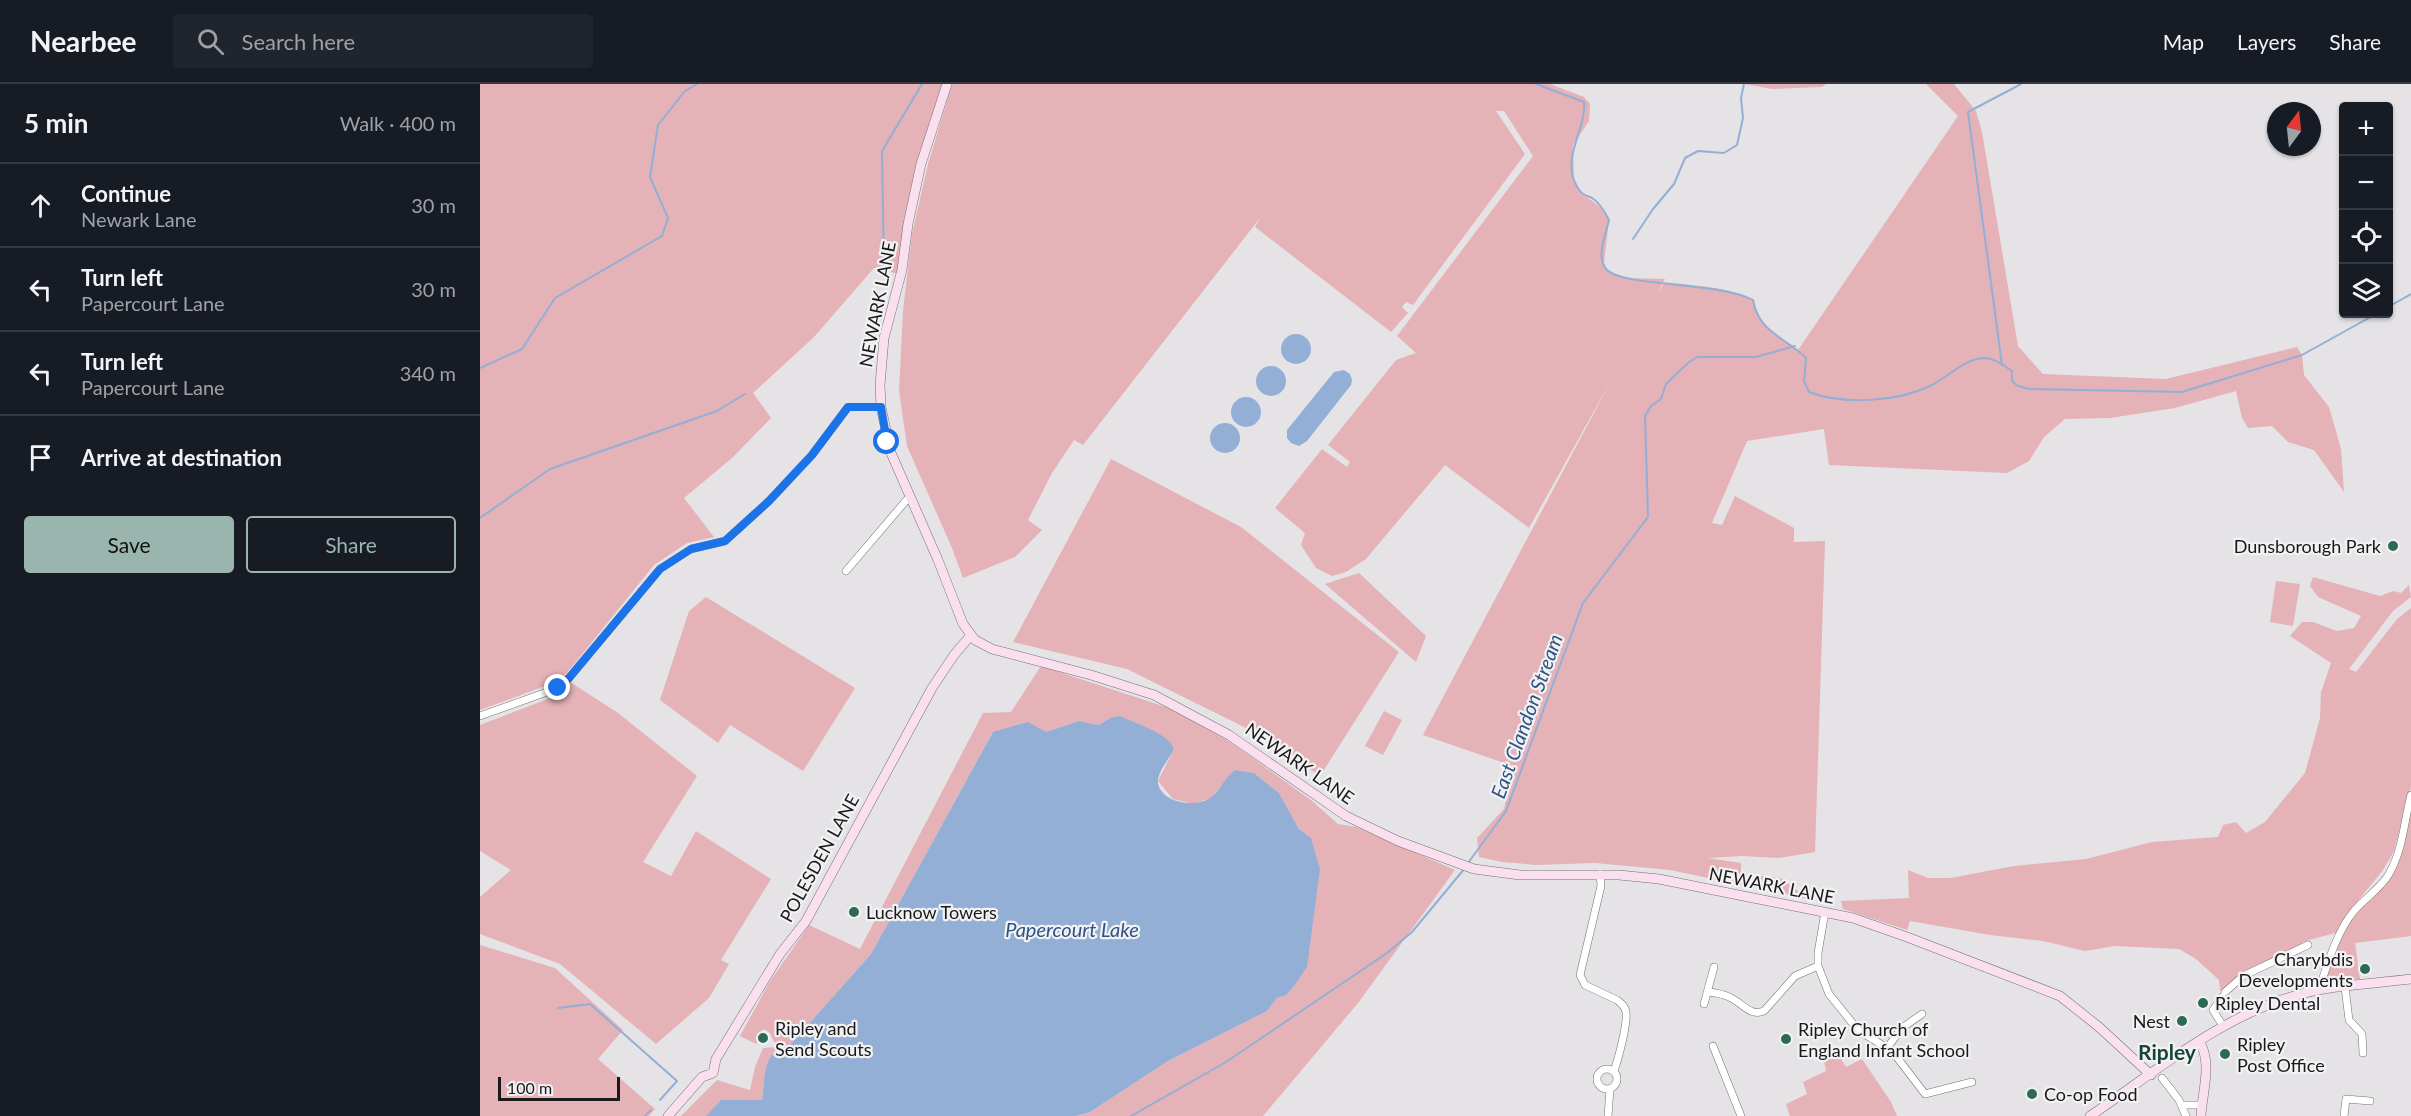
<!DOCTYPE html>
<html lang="en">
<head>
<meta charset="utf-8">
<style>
	:root { --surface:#171b24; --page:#20242c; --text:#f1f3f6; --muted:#9ea1a6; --line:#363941; --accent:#99b5ae }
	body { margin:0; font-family:Lato,sans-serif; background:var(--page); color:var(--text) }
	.controls { position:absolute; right:18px; top:18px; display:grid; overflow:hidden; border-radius:6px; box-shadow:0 2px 4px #0004 }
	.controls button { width:54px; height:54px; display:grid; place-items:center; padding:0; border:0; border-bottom:2px solid var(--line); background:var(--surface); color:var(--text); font:30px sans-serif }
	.compass { position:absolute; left:1787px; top:18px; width:54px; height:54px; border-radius:50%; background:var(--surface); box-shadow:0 2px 4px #0004; rotate:15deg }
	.scale { position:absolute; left:18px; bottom:15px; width:122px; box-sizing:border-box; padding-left:6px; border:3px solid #19191a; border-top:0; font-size:16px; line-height:21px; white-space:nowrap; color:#19191a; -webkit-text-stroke:4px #f2f1f3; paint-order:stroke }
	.stop { position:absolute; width:18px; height:18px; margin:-14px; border:4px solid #1a73e8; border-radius:50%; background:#fff }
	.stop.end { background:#1a73e8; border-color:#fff; box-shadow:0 2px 6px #0008 }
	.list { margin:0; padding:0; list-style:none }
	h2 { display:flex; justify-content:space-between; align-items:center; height:78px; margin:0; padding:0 24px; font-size:26px }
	h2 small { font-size:20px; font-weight:400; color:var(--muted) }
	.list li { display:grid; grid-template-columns:39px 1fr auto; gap:18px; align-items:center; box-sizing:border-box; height:84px; padding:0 24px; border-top:2px solid var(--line) }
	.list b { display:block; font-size:22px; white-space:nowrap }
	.list p { margin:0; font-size:20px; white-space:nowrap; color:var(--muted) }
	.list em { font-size:20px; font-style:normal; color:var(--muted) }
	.actions { display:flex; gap:12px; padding:18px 24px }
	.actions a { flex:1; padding:14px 0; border:2px solid var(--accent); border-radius:6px; text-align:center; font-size:21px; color:var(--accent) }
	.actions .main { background:var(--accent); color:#111 }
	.icon { flex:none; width:33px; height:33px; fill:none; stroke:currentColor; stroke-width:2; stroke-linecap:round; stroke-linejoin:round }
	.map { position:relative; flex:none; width:1931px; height:1032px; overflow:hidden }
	header { display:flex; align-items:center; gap:36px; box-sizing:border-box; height:84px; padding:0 30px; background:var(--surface); border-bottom:2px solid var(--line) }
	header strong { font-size:28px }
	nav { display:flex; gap:33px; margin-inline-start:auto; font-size:21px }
	.search { width:420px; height:54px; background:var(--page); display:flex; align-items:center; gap:15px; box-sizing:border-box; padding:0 21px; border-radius:6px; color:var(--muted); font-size:22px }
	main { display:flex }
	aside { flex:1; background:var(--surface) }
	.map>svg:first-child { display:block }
</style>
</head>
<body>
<header>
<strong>Nearbee</strong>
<div class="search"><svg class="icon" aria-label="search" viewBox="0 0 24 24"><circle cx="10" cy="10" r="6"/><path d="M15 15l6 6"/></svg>Search here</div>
<nav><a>Map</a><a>Layers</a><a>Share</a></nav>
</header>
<main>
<aside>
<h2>5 min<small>Walk · 400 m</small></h2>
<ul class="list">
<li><svg class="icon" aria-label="ahead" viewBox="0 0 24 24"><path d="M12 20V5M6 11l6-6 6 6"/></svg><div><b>Continue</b><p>Newark Lane</p></div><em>30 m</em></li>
<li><svg class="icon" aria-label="left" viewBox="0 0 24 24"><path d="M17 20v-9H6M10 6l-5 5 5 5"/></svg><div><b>Turn left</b><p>Papercourt Lane</p></div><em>30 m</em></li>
<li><svg class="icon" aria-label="left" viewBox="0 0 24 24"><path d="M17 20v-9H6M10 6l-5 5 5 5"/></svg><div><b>Turn left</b><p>Papercourt Lane</p></div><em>340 m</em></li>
<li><svg class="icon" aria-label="arrive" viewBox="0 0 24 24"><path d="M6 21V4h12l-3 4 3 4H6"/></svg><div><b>Arrive at destination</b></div></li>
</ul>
<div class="actions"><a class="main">Save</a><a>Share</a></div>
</aside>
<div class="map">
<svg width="1931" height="1032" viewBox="0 0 1931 1032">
	<rect width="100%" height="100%" fill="#e5e3e6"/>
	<path fill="#e4b2b7" d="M 0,0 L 463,0 L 418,191 L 406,185 L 394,184 L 334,253 L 273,309 L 291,334 L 252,374 L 204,414 L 234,453 L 207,459 L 174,481 L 87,589 L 73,599 L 0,626 Z
		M 472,0 L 1070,0 L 1104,13 L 1110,20 L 1109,37 L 1093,61 L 1094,94 L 1101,109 L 1123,125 L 1129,136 L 1124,179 L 1127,186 L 1145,194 L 1185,195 L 1177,211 L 1185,198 C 1214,202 1248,202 1273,216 C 1278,244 1296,251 1318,266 L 1478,32 L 1446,0 L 1474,0 L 1496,27 L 1502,48 L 1538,262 L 1563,290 L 1686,295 L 1817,263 L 1822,271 L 1824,291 L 1849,323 L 1861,365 L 1864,408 L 1834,366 L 1808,358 L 1792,342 L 1768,344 L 1762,334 L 1756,307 L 1695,324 L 1630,334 L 1585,335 L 1564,353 L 1549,377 L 1527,389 L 1349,381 L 1344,345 L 1267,357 L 1232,439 L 1242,441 L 1255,412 L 1314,444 L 1314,458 L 1345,457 L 1335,768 L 1299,774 L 1262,772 L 1228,774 L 1261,779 L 1261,790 L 1301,794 L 1329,815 L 1190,786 L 1115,779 L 1056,781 L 1022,778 L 999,773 L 997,754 L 1024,725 L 1033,682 L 943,651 L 1134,291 L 1049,444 L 965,381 L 886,475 L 866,488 L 852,492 L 836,484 L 821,461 L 825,449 L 795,424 L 842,365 L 867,383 L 870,378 L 848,361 L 916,276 L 936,269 L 917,252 L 1053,72 L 1024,27 L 1016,27 L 1045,70 L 933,221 L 926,218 L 922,223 L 928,229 L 911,248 L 775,143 L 780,134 L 603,361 L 594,356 L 572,389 L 548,436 L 562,446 L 535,473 L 483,494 L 472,464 L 427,362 L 419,307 L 423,227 L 432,150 L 448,80 Z
		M 1264,0 L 1346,0 L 1342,3 L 1292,5 Z
		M 631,375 L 761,443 L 919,568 L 840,692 L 774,648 L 647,585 L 533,558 Z
		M 879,489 L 946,552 L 936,578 L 845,500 Z
		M 1833,493 L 1900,512 L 1913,507 L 1921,509 L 1929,501 L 1931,513 L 1913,527 L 1869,585 L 1876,588 L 1917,535 L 1931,524 L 1931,703 L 1914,767 L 1903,786 L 1868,829 L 1859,848 L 1829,856 L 1755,896 L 1744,907 L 1740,906 L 1739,896 L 1716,875 L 1699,865 L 1635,862 L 1605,867 L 1563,857 L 1510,851 L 1430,837 L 1427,846 L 1363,825 L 1361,817 L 1429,814 L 1428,786 L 1448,794 L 1470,794 L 1534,782 L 1606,775 L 1672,758 L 1738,753 L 1743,741 L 1756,738 L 1766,749 L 1785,738 L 1825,689 L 1840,634 L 1841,608 L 1851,579 L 1810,552 L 1822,538 L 1833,538 L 1857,547 L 1874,544 L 1881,532 L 1838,513 L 1830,502 Z
		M 1796,497 L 1820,500 L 1813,542 L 1790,538 Z
		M 226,513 L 375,604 L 323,687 L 250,641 L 238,659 L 180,616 L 209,527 Z
		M 561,582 L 692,625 L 750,658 L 831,716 L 858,740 L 876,743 L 975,786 L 878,919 L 783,1032 L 596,1032 L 610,1028 L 688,977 L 787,927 L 797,914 L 806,911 L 812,905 L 827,882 L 831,754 L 819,745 L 799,709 L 774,689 L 755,686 L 731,714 L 713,720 L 693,715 L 678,697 L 694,665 L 630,634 L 619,641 L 599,637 L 566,648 L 513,648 L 391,870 L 310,961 C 281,966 286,992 282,1016 L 241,1016 L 226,1032 L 201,1032 L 237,996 L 270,1006 L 275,983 L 283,964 L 297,963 L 289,948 L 283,945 L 276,960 L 260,952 L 289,899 L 329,841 L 380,865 L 503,629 L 531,628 Z
		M 90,598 L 138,629 L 217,692 L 163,778 L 191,792 L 216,747 L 291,795 L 241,876 L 249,880 L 229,914 L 176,960 L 80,880 L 0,850 L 0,813 L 31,786 L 0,767 L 0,641 L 81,610 Z
		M 904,627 L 922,636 L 903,671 L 885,662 Z
		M 1931,722 L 1931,852 L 1875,859 L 1880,895 L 1849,898 L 1846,895 L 1846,889 C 1854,869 1862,844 1877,826 C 1889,813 1907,802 1915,786 C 1926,766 1921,742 1931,722 Z
		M 0,861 L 75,884 L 143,946 L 118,975 L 175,1025 L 169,1032 L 0,1032 Z
		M 1358,970 L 1366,983 L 1382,975 L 1411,1018 L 1417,1032 L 1310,1032 L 1306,1020 L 1327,1010 L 1323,998 L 1346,987 L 1344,977 Z"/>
	<path fill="#93afd6" d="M801 265a15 15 0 1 1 30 0a15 15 0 1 1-30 0Z
		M776 297a15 15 0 1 1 30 0a15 15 0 1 1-30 0Z
		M 864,286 L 870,290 L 872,296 L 871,301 L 827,357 L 819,362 L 811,359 L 807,354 L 807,346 L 854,288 Z
		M751 328a15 15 0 1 1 30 0a15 15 0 1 1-30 0Z
		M730 354a15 15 0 1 1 30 0a15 15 0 1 1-30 0Z
		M 640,632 C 654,639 690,650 694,665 C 690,674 677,688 678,699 C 681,719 716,724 730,714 C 740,708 744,694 755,686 L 774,689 L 799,709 L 819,745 L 831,754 L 840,785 L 827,883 L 812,905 L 806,911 L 797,914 L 787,927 L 688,977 L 610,1028 L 596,1032 L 226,1032 L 241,1016 L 282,1016 C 286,991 281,967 310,961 L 391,870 L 513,648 L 548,638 L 566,648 L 599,637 L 619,641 L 630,634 Z"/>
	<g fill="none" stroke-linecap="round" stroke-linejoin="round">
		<path stroke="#93afd6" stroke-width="2" d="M 1056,0 L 1104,18 C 1107,46 1077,78 1100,107 C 1103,111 1108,112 1112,114 C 1120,119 1125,128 1129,136 C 1126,150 1115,174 1127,186 C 1144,203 1241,198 1273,216 C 1279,249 1304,252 1326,274 L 1324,297 L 1329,308 C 1363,321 1417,318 1450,302 C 1469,293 1482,276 1503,274 C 1513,273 1523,281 1532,287 L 1532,297 L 1538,302 L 1549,305 L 1702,308 L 1822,271 L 1896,230
			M 1153,155 L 1173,125 L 1194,100 L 1205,74 L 1218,67 L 1244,69 L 1257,61 L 1263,34 L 1261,14 L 1264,0
			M 404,187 L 402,67 L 442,0
			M 1908,223 L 1931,210
			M 1522,281 L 1488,28 L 1541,0
			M 0,284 L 42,265 L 75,214 L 182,152 L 188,134 L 170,93 L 178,41 L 205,7 L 217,0
			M 0,434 L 70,385 L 237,327 L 265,310
			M 988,779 L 1026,727 L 1103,519 L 1168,433 L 1165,332 L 1171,322 L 1181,315 L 1186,300 L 1208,279 L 1217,273 L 1276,273 L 1315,262
			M 78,924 L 110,920 L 197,997 L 180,1016
			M 165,1032 L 171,1026
			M 651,1032 L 746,978 L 907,869 L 932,848 L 985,784"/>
		<g stroke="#727173" stroke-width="8">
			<path id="street" d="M 366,487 L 430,412
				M 0,632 L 78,604 L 89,594 L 180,485 L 211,465 L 245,457 L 289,417 L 332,371 L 368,323 L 401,323
				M 1120,790 L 1121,802 L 1100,891 L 1105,901 L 1137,916 C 1141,919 1145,922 1146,928 C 1148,939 1138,976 1134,987
				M 1345,828 L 1338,869 L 1338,882 L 1349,910 L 1378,946 L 1407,964 L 1416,972 L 1445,1010 L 1492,998
				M 1865,903 L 1869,936 L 1882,950 L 1883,969
				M 1839,906 C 1847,881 1857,847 1874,827 C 1885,814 1901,804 1909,790 C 1923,765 1924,738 1931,711
				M 1229,908 C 1236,909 1243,910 1249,913 C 1262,918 1269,933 1284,927 L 1315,892 L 1338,882
				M 1745,908 L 1763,892 L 1828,861
				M 1742,913 L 1733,926 L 1743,942
				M 1224,920 L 1234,883
				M 1233,962 L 1261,1032
				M 1407,964 L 1422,944 L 1442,930
				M1117 995a10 10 0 1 1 20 0a10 10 0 1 1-20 0Z
				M 1682,994 L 1699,1016 L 1706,1032
				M 1702,1021 L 1722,1021
				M 1128,1032 L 1130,1005
				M 1864,1032 L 1866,1015 L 1890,1017"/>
		</g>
		<g stroke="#727173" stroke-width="10">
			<path id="secondary" d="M 467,0 L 441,80 L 428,140 L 422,186 L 404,254 L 400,301 L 401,323 L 411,369 L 458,476 L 483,540 L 495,556 L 512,565 L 611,591 L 674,611 L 749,651 L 866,732 L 918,757 L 994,785 L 1040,791 L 1139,791 L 1179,795 L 1373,834 L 1427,853 L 1580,912 L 1619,943 L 1671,991
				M 1719,957 C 1733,978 1722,1009 1721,1032
				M 188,1032 L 222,993 L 233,989 L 236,975 L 300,870 L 326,837 L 452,604 L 474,571 L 491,551
				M 1610,1032 C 1672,990 1742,932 1814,912 C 1851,901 1892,900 1931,895"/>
		</g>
		<use href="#street" stroke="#fff" stroke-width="7"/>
		<use href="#secondary" stroke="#fadfef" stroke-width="9"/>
	</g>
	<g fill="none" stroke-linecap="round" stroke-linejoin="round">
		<path stroke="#1a73e8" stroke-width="8" d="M 78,604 L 89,594 L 180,485 L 211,465 L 245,457 L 289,417 L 332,371 L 368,323 L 401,323 L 407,358"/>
	</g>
	<g fill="#2d6a56" stroke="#f2f1f3" stroke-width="2">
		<circle cx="1913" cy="462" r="6"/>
		<circle cx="374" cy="828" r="6"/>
		<circle cx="1885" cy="885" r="6"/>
		<circle cx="1723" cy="919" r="6"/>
		<circle cx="1702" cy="937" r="6"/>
		<circle cx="283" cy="954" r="6"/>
		<circle cx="1306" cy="955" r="6"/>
		<circle cx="1745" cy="970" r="6"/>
		<circle cx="1552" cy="1010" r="6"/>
	</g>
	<g text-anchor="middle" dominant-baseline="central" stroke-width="4.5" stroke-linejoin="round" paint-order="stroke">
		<g font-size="18" fill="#19191a" stroke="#f2f1f3">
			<text transform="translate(397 220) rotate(-79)">NEWARK LANE</text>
			<text transform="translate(820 679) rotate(35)">NEWARK LANE</text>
			<text transform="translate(339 774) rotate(-61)">POLESDEN LANE</text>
			<text transform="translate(1292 801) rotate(11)">NEWARK LANE</text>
		</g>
		<g font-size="18" fill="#19191a" stroke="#f2f1f3" text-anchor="start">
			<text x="1901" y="462" text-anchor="end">Dunsborough Park</text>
			<text x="386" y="828">Lucknow Towers</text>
			<text x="1873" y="875" text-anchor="end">Charybdis<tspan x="1873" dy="21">Developments</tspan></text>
			<text x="1735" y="919">Ripley Dental</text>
			<text x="1690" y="937" text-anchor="end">Nest</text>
			<text x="295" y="944">Ripley and<tspan x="295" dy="21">Send Scouts</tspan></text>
			<text x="1318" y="945">Ripley Church of<tspan x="1318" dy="21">England Infant School</tspan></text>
			<text x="1757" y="960">Ripley<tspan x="1757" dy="21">Post Office</tspan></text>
			<text x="1564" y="1010">Co-op Food</text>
		</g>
		<g font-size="20" font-style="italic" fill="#2e5486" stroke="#f2f1f3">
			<text transform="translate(1046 632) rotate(-70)">East Clandon Stream</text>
			<text x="592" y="845">Papercourt Lake</text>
		</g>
		<g font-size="21" font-weight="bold" fill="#154737" stroke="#f2f1f3">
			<text x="1687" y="967">Ripley</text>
		</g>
	</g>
</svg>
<div class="controls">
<button>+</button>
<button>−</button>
<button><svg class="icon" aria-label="locate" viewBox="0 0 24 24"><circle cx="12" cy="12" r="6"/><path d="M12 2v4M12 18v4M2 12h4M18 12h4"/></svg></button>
<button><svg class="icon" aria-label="layers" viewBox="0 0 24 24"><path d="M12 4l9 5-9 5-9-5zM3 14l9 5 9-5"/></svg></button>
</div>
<svg class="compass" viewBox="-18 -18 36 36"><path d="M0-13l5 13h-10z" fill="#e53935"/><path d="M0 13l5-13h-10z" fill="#9ea1a6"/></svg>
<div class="scale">100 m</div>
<div class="stop" style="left:407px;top:358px"></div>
<div class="stop end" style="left:78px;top:604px"></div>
</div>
</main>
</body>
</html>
